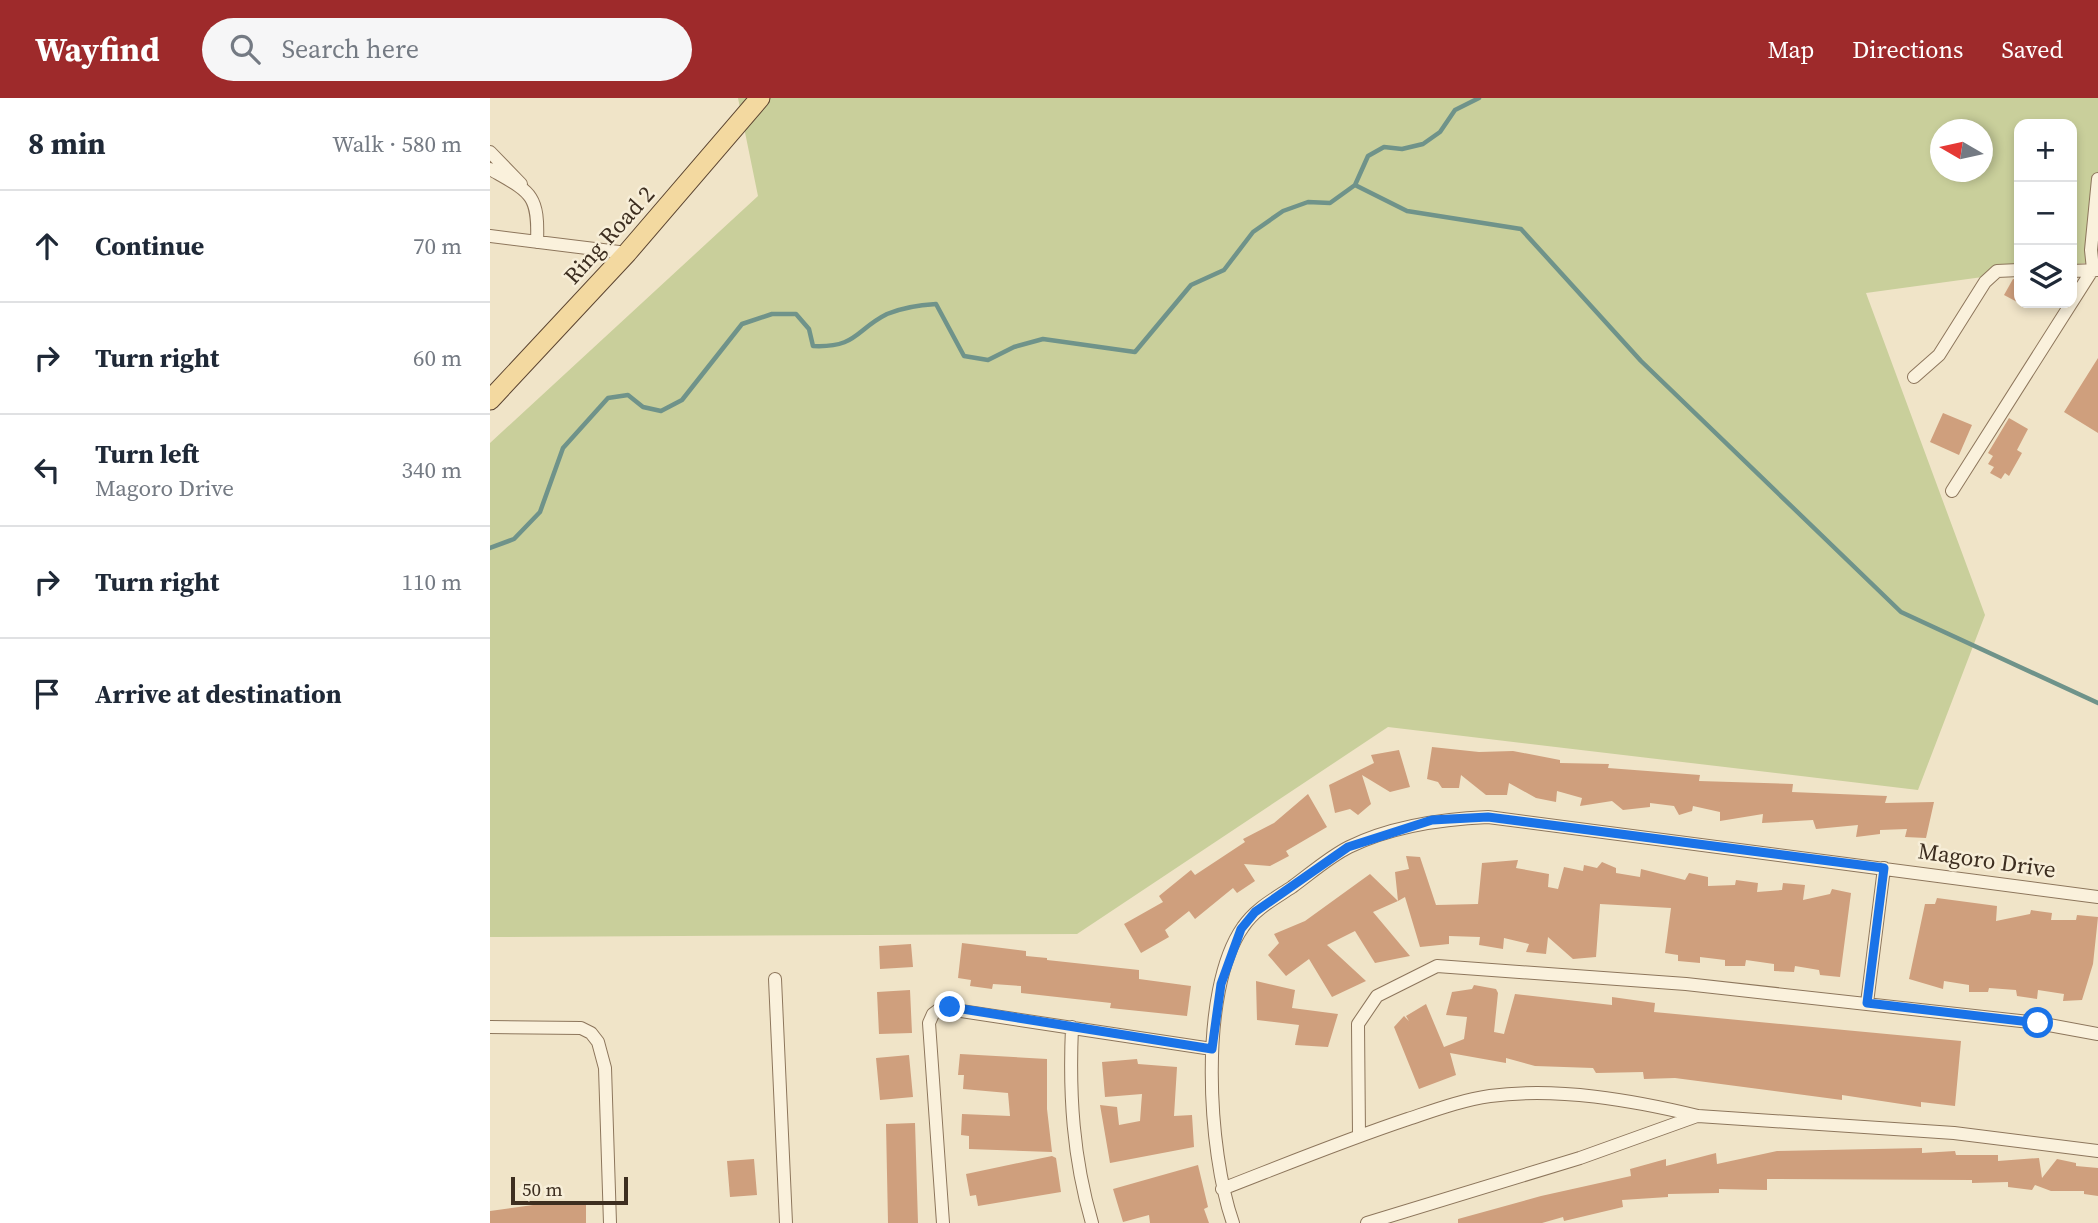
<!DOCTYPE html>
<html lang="en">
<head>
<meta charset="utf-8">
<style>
	:root { --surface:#fff; --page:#f6f6f7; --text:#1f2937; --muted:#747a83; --line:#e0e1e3; --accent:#9e2a2b }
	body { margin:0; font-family:"Source Serif 4",serif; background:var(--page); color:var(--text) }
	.controls { position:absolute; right:21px; top:21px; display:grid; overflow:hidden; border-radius:14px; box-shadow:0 4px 10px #0003 }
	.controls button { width:63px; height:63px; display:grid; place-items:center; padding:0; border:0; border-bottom:2px solid var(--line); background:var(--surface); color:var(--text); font:35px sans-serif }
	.compass { position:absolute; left:1440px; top:21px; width:63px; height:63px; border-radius:50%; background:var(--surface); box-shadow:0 4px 10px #0003; rotate:279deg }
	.scale { position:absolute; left:21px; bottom:18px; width:117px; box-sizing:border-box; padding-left:7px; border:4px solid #3d2e20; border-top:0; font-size:19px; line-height:24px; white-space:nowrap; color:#3d2e20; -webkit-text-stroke:5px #f7eed8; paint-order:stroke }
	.stop { position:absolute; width:21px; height:21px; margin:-16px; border:5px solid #1a73e8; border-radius:50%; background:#fff }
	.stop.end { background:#1a73e8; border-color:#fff; box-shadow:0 2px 7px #0008 }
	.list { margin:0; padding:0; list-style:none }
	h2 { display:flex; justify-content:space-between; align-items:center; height:91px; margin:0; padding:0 28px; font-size:30px }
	h2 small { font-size:23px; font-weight:400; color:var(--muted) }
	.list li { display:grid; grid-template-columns:46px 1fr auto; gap:21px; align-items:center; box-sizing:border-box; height:112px; padding:0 28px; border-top:2px solid var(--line) }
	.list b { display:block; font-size:26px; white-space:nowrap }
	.list p { margin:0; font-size:23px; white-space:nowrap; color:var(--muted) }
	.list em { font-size:23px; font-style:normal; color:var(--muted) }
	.icon { flex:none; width:38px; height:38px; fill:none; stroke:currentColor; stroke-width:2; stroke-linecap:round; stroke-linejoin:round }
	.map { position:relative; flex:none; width:1608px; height:1125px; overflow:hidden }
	header { display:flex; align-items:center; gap:42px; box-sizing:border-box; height:98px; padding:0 35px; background:var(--accent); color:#fff }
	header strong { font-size:33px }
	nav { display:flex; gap:38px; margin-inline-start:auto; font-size:24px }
	.search { width:490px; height:63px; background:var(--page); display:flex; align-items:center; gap:18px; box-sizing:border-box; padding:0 24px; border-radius:38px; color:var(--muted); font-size:26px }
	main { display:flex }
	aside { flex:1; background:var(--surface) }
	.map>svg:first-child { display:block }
</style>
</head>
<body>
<header>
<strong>Wayfind</strong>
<div class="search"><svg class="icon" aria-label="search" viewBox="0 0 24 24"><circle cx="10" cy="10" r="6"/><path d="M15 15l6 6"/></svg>Search here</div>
<nav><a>Map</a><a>Directions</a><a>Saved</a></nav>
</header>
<main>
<aside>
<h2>8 min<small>Walk · 580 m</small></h2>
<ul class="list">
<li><svg class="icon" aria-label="ahead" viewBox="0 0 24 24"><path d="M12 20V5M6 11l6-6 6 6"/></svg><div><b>Continue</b></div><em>70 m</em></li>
<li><svg class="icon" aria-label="right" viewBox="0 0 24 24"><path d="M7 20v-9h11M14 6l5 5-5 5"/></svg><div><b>Turn right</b></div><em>60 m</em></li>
<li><svg class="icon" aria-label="left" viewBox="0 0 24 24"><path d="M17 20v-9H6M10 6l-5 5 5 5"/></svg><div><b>Turn left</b><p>Magoro Drive</p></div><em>340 m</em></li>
<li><svg class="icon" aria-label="right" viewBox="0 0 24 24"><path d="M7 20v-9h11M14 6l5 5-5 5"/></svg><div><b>Turn right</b></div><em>110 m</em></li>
<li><svg class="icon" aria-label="arrive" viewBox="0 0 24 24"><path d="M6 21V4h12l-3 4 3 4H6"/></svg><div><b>Arrive at destination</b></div></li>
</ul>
</aside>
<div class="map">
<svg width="1608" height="1125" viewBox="0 0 1608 1125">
	<rect width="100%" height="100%" fill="#f0e4c8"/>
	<path fill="#c9cf9b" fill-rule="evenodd" d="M 248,0 L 1608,0 L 1608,163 L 1582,167 L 1582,26 L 1529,26 L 1529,174 L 1376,195 L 1495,517 L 1428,692 L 898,629 L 587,836 L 0,839 L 0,345 L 268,98 ZM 1450,32 L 1492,32 L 1492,74 L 1450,74 Z"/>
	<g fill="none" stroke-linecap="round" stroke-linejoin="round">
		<path stroke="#6f938a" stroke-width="4.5" d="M 865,87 L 917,113 L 1031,131 L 1151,263 L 1411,514 L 1608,605
			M 0,450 L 24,441 L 50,414 L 73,350 L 118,300 L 138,297 L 153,309 L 171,313 L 192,302 L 252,226 L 282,216 L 306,216 L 319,231 L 323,248 C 367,250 365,232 397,216 C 414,209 428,207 446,206 L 474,258 L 498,262 L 524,249 L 553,241 L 645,254 L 701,187 L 734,172 L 763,134 L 793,113 L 818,104 L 840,105 L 865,87 L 878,58 L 894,49 L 912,51 L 933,46 L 950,34 L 965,12 L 989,0"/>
	</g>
	<path fill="#cf9f7d" d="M 1523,181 L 1529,181 L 1529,205 L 1514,197 Z
		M 1608,260 L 1608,335 L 1574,314 Z
		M 1453,315 L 1482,327 L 1469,357 L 1440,344 Z
		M 1519,320 L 1538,331 L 1527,352 L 1532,355 L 1519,378 L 1515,375 L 1511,381 L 1500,375 L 1504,369 L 1498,366 L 1503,358 L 1498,355 Z
		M 942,649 L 989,654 L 1023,653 L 1070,662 L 1070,665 L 1119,666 L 1118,670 L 1210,677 L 1209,683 L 1303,686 L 1302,694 L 1397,698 L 1395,705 L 1444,704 L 1436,740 L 1415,739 L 1417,731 L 1390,732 L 1390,736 L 1366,739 L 1368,727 L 1326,731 L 1323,722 L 1272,725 L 1273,716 L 1230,723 L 1230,714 L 1203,708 L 1202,713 L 1189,717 L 1184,708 L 1160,705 L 1160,709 L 1133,712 L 1122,703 L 1090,708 L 1092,700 L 1067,693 L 1066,704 L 1046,700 L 1019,685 L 1017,697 L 996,697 L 971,677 L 969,690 L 952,690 L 948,684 L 937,681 Z
		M 909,652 L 920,689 L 900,694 L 872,677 L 881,706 L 868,717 L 860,711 L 845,715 L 839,687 L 884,665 L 881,657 Z
		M 818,696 L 837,729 L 796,753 L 799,758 L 780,768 L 754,766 L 765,783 L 747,795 L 743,790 L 705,821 L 699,813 L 675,832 L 679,839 L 651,855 L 634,826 L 673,804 L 669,798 L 701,772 L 705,777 L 755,744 L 753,741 L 784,725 Z
		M 916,758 L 930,759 L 946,807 L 988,806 L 992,765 L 1028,762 L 1026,770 L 1059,776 L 1058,789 L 1068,791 L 1074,769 L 1093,773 L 1094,767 L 1107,770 L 1112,764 L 1126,770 L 1126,775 L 1150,779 L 1151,771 L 1195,782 L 1199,775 L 1209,777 L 1218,779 L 1218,788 L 1245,787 L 1246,782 L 1268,785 L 1267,794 L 1292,792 L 1293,785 L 1315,787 L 1313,802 L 1340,796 L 1342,791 L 1361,795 L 1350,879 L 1330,877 L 1329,872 L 1305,868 L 1304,874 L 1284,873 L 1284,866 L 1256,862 L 1255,868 L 1235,868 L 1235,862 L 1210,859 L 1210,865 L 1188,863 L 1188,857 L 1175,855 L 1181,810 L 1110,806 L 1106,859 L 1083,861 L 1058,839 L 1056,856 L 1036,854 L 1039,846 L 1014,840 L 1013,851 L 989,847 L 990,839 L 959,838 L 959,846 L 930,849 L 915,799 L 908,803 L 905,774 L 919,771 Z
		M 880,776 L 908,803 L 883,814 L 920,858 L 885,865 L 865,833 L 837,847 L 876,883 L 842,899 L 819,861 L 796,878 L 778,857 L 789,845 L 784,836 L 815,823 Z
		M 1447,800 L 1507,808 L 1506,823 L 1540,816 L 1541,812 L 1562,815 L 1561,822 L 1586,822 L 1587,817 L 1608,819 L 1603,866 L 1592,902 L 1573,903 L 1574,896 L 1548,892 L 1547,901 L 1527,898 L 1526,892 L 1499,890 L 1498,894 L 1479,894 L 1479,887 L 1454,883 L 1453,891 L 1419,881 L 1435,806 L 1445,806 Z
		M 472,845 L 536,853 L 536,858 L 557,860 L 557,862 L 649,872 L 649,881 L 701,888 L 697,918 L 620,910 L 621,905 L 531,895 L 531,888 L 503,886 L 502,891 L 480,888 L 481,882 L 468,880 Z
		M 421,846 L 423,869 L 390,871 L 389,848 Z
		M 766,883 L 805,892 L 802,910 L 848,916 L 838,949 L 805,947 L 809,927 L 767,922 Z
		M 984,887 L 1006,891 L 1008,895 L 1004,934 L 1014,936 L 1025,896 L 1122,907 L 1122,899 L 1165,905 L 1164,914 L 1471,943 L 1465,1008 L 1431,1004 L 1431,1009 L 1352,997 L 1352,1002 L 1185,980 L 1154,981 L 1153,974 L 1106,975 L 1103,970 L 1045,968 L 1016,960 L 1016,965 L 960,955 L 966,977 L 929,991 L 904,929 L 914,918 L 919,923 L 916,918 L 936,906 L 954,949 L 974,941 L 977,919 L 956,917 L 962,894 L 982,891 Z
		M 420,892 L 422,935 L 389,936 L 387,894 Z
		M 470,956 L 557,961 L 557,1011 L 562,1054 L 479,1051 L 479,1038 L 471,1037 L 472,1016 L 520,1018 L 518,995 L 473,991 L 474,977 L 468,977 Z
		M 419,957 L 423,999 L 390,1002 L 386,960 Z
		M 647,961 L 648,966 L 687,969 L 684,1018 L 702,1017 L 704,1049 L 620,1065 L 610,1007 L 627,1009 L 629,1027 L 650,1023 L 652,996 L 615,999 L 612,964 Z
		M 425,1025 L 428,1125 L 398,1125 L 396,1026 Z
		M 1432,1050 L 1432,1055 L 1465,1053 L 1466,1057 L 1508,1057 L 1508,1063 L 1549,1060 L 1552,1080 L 1567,1061 L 1586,1065 L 1586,1068 L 1608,1070 L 1608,1098 L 1594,1096 L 1594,1093 L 1561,1093 L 1545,1087 L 1542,1092 L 1518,1089 L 1518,1084 L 1482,1085 L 1482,1082 L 1277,1081 L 1277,1092 L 1229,1091 L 1229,1095 L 1178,1096 L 1178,1099 L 1132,1102 L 1133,1109 L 1074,1123 L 1073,1119 L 1052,1125 L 968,1125 L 968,1121 L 1051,1098 L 1141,1078 L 1140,1071 L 1176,1061 L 1176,1068 L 1226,1055 L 1227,1066 L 1287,1053 Z
		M 562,1058 L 566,1060 L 571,1094 L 488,1108 L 486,1097 L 480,1098 L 476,1076 Z
		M 264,1061 L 267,1097 L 240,1099 L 237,1063 Z
		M 708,1067 L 718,1109 L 714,1111 L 719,1125 L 660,1125 L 659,1117 L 633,1124 L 623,1091 Z
		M 50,1106 L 96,1106 L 96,1125 L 0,1125 L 0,1113 Z"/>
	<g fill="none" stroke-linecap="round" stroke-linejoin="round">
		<g stroke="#8d765c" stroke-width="14">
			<path id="street" d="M 0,54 L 31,86
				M 0,71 C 40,94 49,95 47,144
				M 0,138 L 137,155
				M 1582,173 L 1608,172
				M 1424,279 L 1449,257 L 1495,184 L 1507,173 L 1529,172
				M 1462,393 L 1603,171 L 1601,152 L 1608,81
				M 285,881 L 296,1125
				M 1377,905 L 1394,770
				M 0,929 L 91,930 L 101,935 L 108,944 L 115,970 L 120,1125
				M 582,929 C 579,997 583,1060 602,1125
				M 869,1037 L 868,926 L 887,898 L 947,868 L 1196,886 L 1548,925 L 1608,936
				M 732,1091 C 794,1067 855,1042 918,1021 C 945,1012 972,1002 1000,998 C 1068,989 1142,1002 1208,1018 L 1464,1035 L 1608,1053
				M 453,1125 L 439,925 L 443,916 L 451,910 L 722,951
				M 743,1125 C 718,1054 708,893 753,829 C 765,811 784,801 802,789 C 820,776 839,759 859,749 C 902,728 950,721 998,719 L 1608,799
				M 877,1125 L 1090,1060 L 1207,1018"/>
		</g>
		<g stroke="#5b4430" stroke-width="21">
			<path id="primary" d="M 0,302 L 137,155 L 270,0"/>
		</g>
		<use href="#street" stroke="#faf1dc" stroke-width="12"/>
		<use href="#primary" stroke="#f3d9a0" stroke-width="19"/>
	</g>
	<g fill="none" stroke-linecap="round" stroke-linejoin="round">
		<path stroke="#1a73e8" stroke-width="9" d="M 460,909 L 722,951 L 731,886 L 751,831 L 765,814 L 858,749 L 942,722 L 998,719 L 1394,770 L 1377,905 L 1548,925"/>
	</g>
	<g text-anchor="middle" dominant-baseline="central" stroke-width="5" stroke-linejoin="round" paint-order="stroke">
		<g font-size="23" fill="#3d2e20" stroke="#f7eed8">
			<text transform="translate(119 137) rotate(-48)">Ring Road 2</text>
			<text transform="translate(1497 762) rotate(8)">Magoro Drive</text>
		</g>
	</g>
</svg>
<div class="controls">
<button>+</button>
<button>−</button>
<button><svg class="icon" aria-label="layers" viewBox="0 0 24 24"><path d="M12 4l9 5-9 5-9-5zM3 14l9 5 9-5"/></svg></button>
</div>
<svg class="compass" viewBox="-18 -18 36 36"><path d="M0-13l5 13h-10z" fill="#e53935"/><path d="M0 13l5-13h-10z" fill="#747a83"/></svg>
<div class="scale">50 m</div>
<div class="stop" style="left:1548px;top:925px"></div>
<div class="stop end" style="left:460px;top:909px"></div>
</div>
</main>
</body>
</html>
